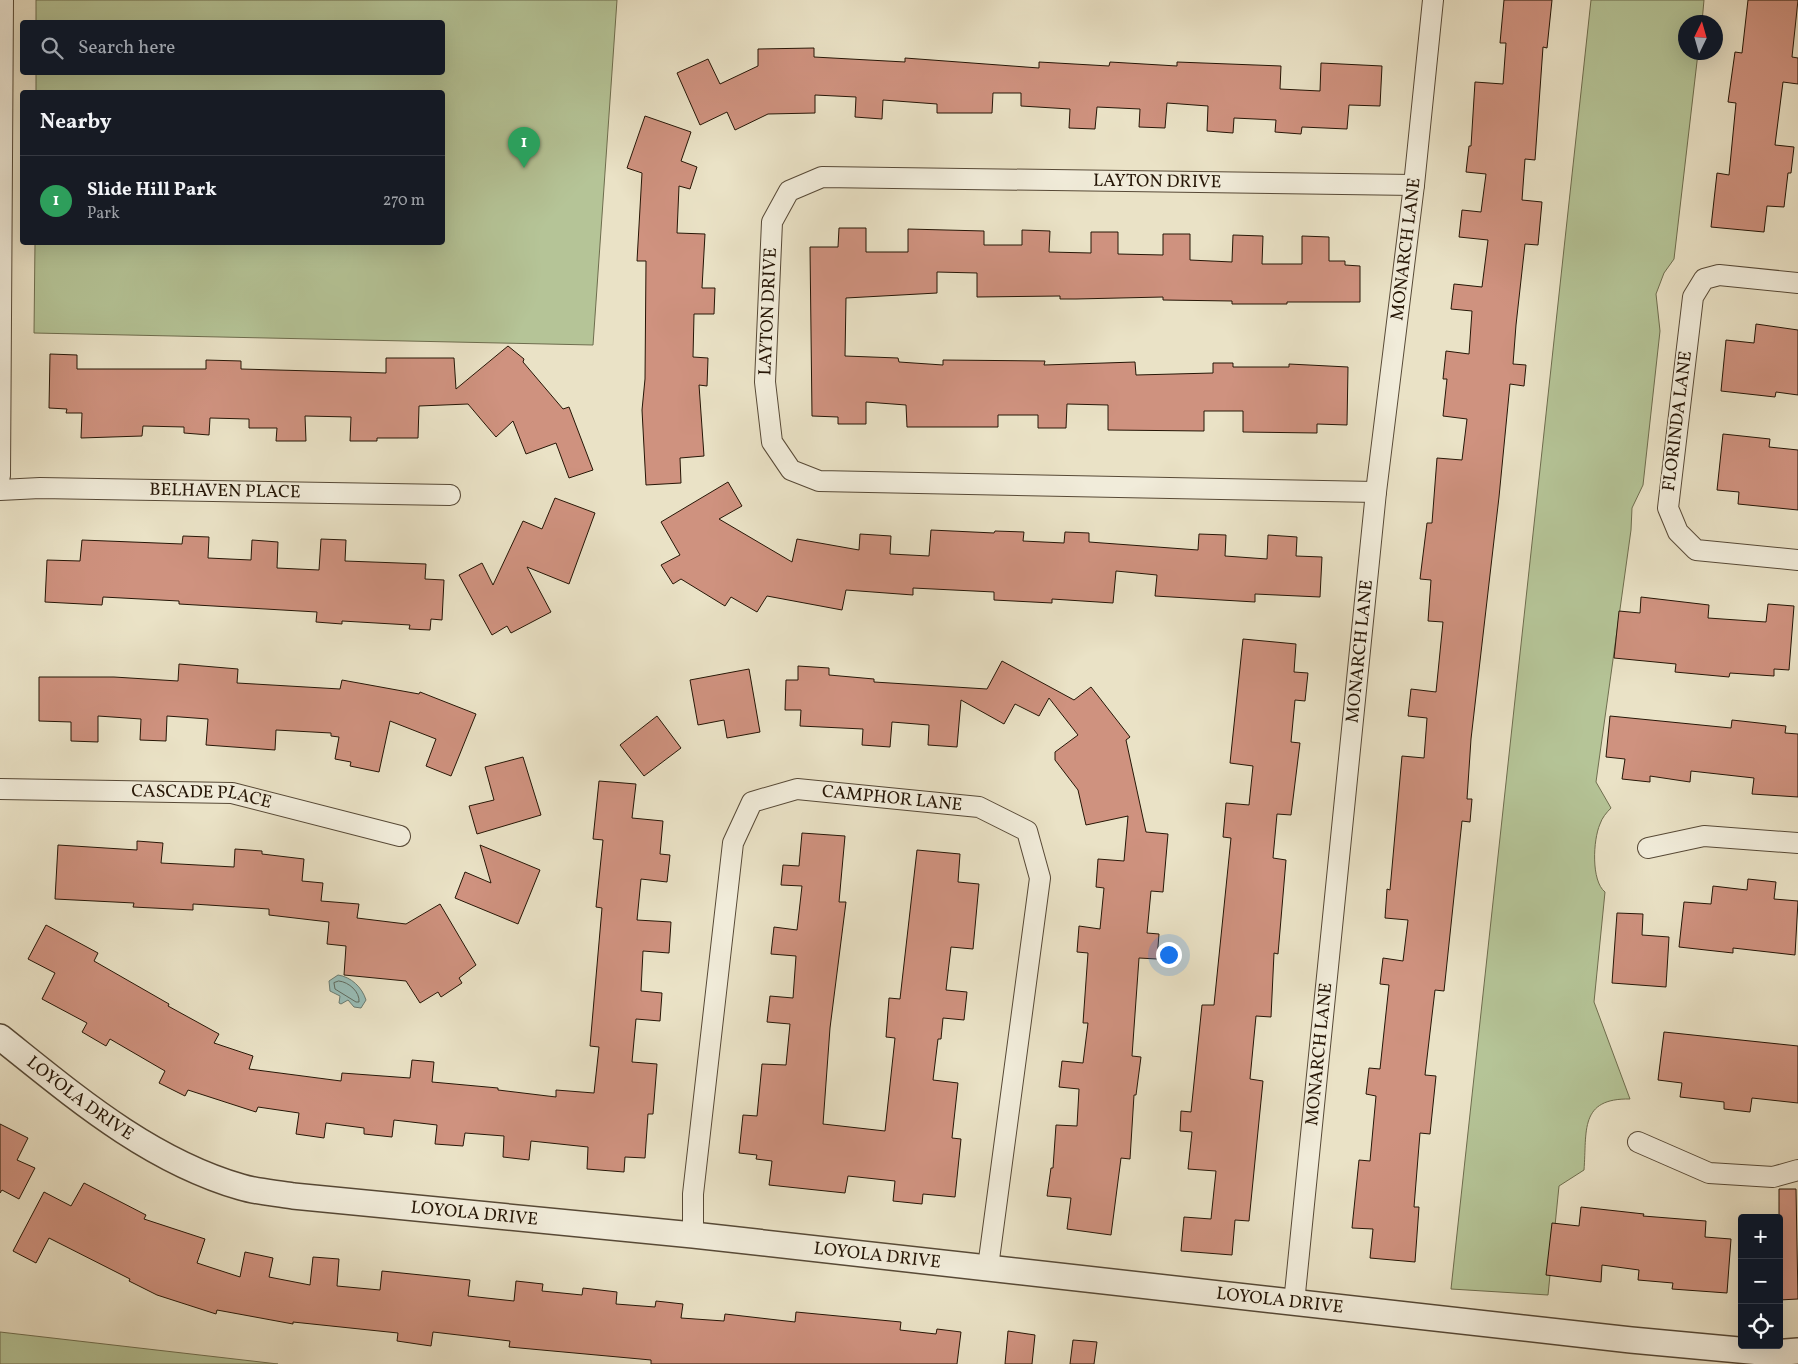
<!DOCTYPE html>
<html lang="en">
<head>
<meta charset="utf-8">
<style>
	:root { --surface:#171b24; --page:#242831; --text:#f1f3f6; --muted:#9ea1a6; --line:#363941; --accent:#8c9099 }
	body { margin:0; font-family:Vollkorn,serif; background:var(--page); color:var(--text) }
	.controls { position:absolute; right:15px; bottom:15px; display:grid; overflow:hidden; border-radius:5px; box-shadow:0 5px 20px #0002 }
	.controls button { width:45px; height:45px; display:grid; place-items:center; padding:0; border:0; border-bottom:1px solid var(--line); background:var(--surface); color:var(--text); font:25px sans-serif }
	.compass { position:absolute; left:1678px; top:15px; width:45px; height:45px; border-radius:50%; background:var(--surface); box-shadow:0 5px 20px #0002; rotate:5deg }
	.you { position:absolute; left:1168px; top:954px; width:18px; height:18px; margin:-12px; border:4px solid #fff; border-radius:50%; background:#1a73e8; box-shadow:0 0 0 8px #1a73e833 }
	.badge { display:grid; place-items:center; width:32px; height:32px; border-radius:50%; background:var(--accent); color:#fff; font-size:16px; font-weight:700 }
	.pin { position:absolute; translate:-50% -41px; filter:drop-shadow(0 1px 2px #0008) }
	.pin::after { content:''; position:absolute; top:26px; width:18px; height:15px; background:inherit; clip-path:polygon(0 0,100% 0,50% 100%) }
	.list { margin:0; padding:0; list-style:none }
	h2 { display:flex; justify-content:space-between; align-items:center; height:65px; margin:0; padding:0 20px; font-size:21px }
	h2 small { font-size:16px; font-weight:400; color:var(--muted) }
	.list li { display:grid; grid-template-columns:32px 1fr auto; gap:15px; align-items:center; box-sizing:border-box; height:90px; padding:0 20px; border-top:1px solid var(--line) }
	.list b { display:block; font-size:19px; white-space:nowrap }
	.list p { margin:0; font-size:16px; white-space:nowrap; color:var(--muted) }
	.list em { font-size:16px; font-style:normal; color:var(--muted) }
	.icon { flex:none; width:28px; height:28px; fill:none; stroke:currentColor; stroke-width:2; stroke-linecap:round; stroke-linejoin:round }
	.map { position:relative; flex:none; width:1798px; height:1364px; overflow:hidden }
	.search { position:absolute; background:var(--surface); box-shadow:0 5px 20px #0002; left:20px; top:20px; width:425px; height:55px; display:flex; align-items:center; gap:12px; box-sizing:border-box; padding:0 18px; border-radius:5px; color:var(--muted); font-size:19px }
	.panel { position:absolute; background:var(--surface); box-shadow:0 5px 20px #0002; left:20px; top:90px; width:425px; height:155px; border-radius:5px }
	.map>svg:first-child { display:block }
</style>
</head>
<body>
<div class="map">
<svg width="1798" height="1364" viewBox="0 0 1798 1364">
	<rect width="100%" height="100%" fill="#eae2c6"/>
	<filter id="stains"><feTurbulence type="fractalNoise" baseFrequency=".004" numOctaves="4"/><feColorMatrix values="0 0 0 0 .2 0 0 0 0 .09 0 0 0 0 .02 0 0 0 .5 -.17"/></filter>
	<radialGradient id="worn" r=".72"><stop offset=".6" stop-color="#630" stop-opacity="0"/><stop offset="1" stop-color="#630" stop-opacity=".3"/></radialGradient>
	<path fill="#b5c497" stroke="#6e6d4e" d="M 36,0 L 617,0 L 593,345 L 34,333 L 35,243 L 442,242 L 442,92 L 36,92 L 36,73 L 442,72 L 442,22 L 36,22 Z
		M 1591,0 L 1704,0 L 1702,22 L 1686,22 L 1686,52 L 1698,53 L 1674,259 L 1664,273 L 1656,294 L 1660,331 L 1643,485 L 1632,508 L 1631,530 L 1596,782 L 1611,808 C 1606,813 1602,818 1600,824 C 1593,840 1591,881 1605,892 L 1594,1002 L 1630,1099 C 1579,1098 1587,1131 1584,1170 L 1559,1186 L 1548,1295 L 1451,1289 Z
		M 0,1332 L 278,1364 L 0,1364 Z"/>
	<path fill="#98bdb7" stroke="#6a7a70" d="M 338,975 C 351,977 362,987 366,1000 L 361,1008 L 354,1007 L 348,1000 L 341,1004 L 339,1003 L 340,996 L 330,991 L 329,981 Z"/>
	<g fill="none" stroke-linecap="round" stroke-linejoin="round">
		<path stroke="#5f6a5e" stroke-width="1" d="M 339,981 C 349,982 360,992 359,1002 L 356,1002 L 335,989 L 334,983 Z"/>
	</g>
	<path fill="#cf927f" stroke="#261606" d="M 1504,0 L 1552,0 L 1547,48 L 1543,47 L 1535,160 L 1525,159 L 1522,200 L 1542,202 L 1538,245 L 1525,244 L 1516,325 L 1513,364 L 1526,365 L 1524,386 L 1510,384 L 1499,497 L 1471,739 L 1467,799 L 1472,799 L 1470,822 L 1462,821 L 1444,991 L 1435,990 L 1425,1075 L 1436,1076 L 1430,1134 L 1420,1133 L 1414,1207 L 1419,1207 L 1415,1262 L 1370,1258 L 1373,1229 L 1352,1228 L 1359,1160 L 1370,1161 L 1376,1096 L 1366,1094 L 1369,1068 L 1380,1069 L 1389,985 L 1380,984 L 1383,958 L 1403,961 L 1408,920 L 1385,918 L 1387,889 L 1390,890 L 1402,756 L 1424,758 L 1427,718 L 1408,716 L 1411,689 L 1436,692 L 1443,622 L 1428,621 L 1431,580 L 1420,579 L 1427,523 L 1432,523 L 1437,458 L 1462,460 L 1467,419 L 1443,416 L 1447,379 L 1443,379 L 1446,351 L 1469,354 L 1472,311 L 1451,309 L 1454,284 L 1482,287 L 1488,240 L 1459,237 L 1462,210 L 1481,212 L 1486,174 L 1466,172 L 1469,146 L 1471,146 L 1475,82 L 1503,84 L 1506,43 L 1500,43 Z
		M 1748,0 L 1798,0 L 1792,57 L 1798,58 L 1798,84 L 1783,82 L 1775,145 L 1794,147 L 1791,173 L 1788,173 L 1784,207 L 1767,206 L 1764,232 L 1711,227 L 1717,173 L 1729,175 L 1736,103 L 1728,102 L 1735,52 L 1742,53 Z
		M 814,48 L 814,57 L 905,62 L 905,58 L 1039,68 L 1039,62 L 1109,66 L 1110,62 L 1177,66 L 1177,62 L 1281,66 L 1280,89 L 1320,91 L 1321,63 L 1382,66 L 1380,106 L 1349,105 L 1347,129 L 1302,127 L 1301,134 L 1275,132 L 1276,120 L 1234,118 L 1233,133 L 1207,131 L 1208,106 L 1167,103 L 1165,128 L 1139,127 L 1140,109 L 1097,107 L 1095,129 L 1069,128 L 1070,109 L 1021,106 L 1021,93 L 993,93 L 992,113 L 937,113 L 937,104 L 883,100 L 882,119 L 855,117 L 856,97 L 815,95 L 815,113 L 768,114 L 735,130 L 727,112 L 700,125 L 677,73 L 708,59 L 720,84 L 758,66 L 758,49 Z
		M 645,116 L 691,132 L 681,161 L 697,167 L 690,189 L 679,186 L 677,233 L 705,234 L 702,288 L 715,288 L 714,314 L 694,314 L 693,357 L 708,358 L 707,386 L 699,385 L 704,456 L 680,458 L 681,483 L 646,485 L 642,410 L 645,379 L 646,261 L 637,261 L 642,173 L 627,168 Z
		M 839,228 L 866,228 L 866,252 L 908,252 L 908,229 L 984,231 L 984,245 L 1022,245 L 1022,230 L 1050,231 L 1049,252 L 1091,253 L 1091,232 L 1118,232 L 1118,254 L 1163,255 L 1163,234 L 1190,234 L 1190,260 L 1232,262 L 1233,235 L 1263,236 L 1262,264 L 1302,264 L 1302,236 L 1329,237 L 1329,261 L 1345,261 L 1345,265 L 1360,266 L 1360,302 L 1287,302 L 1287,304 L 1232,304 L 1232,301 L 1163,300 L 1163,297 L 1076,299 L 1060,299 L 1060,296 L 977,297 L 977,273 L 937,272 L 937,293 L 846,298 L 845,356 L 898,358 L 899,362 L 943,365 L 943,360 L 1045,361 L 1044,365 L 1135,362 L 1136,375 L 1213,373 L 1213,363 L 1233,363 L 1233,367 L 1289,367 L 1289,364 L 1348,367 L 1347,425 L 1317,424 L 1317,433 L 1243,432 L 1243,411 L 1204,411 L 1204,431 L 1108,430 L 1108,405 L 1067,404 L 1066,428 L 1038,428 L 1038,415 L 998,415 L 998,427 L 907,427 L 906,405 L 866,402 L 866,424 L 838,424 L 838,417 L 812,416 L 810,247 L 838,247 Z
		M 1756,324 L 1798,330 L 1798,395 L 1776,392 L 1775,397 L 1721,391 L 1726,340 L 1754,343 Z
		M 508,346 L 524,359 L 523,362 L 563,409 L 569,407 L 593,470 L 569,478 L 556,443 L 526,454 L 513,421 L 496,437 L 468,404 L 419,406 L 418,438 L 377,438 L 377,441 L 350,441 L 351,417 L 305,416 L 306,441 L 276,441 L 277,428 L 249,428 L 249,419 L 210,418 L 209,435 L 184,433 L 184,427 L 143,426 L 142,436 L 81,438 L 82,413 L 66,413 L 67,409 L 49,408 L 50,354 L 77,355 L 77,369 L 206,369 L 206,360 L 241,361 L 241,369 L 386,373 L 386,358 L 454,358 L 456,389 Z
		M 1723,434 L 1770,439 L 1769,447 L 1798,450 L 1798,510 L 1738,504 L 1739,492 L 1717,490 Z
		M 728,482 L 742,506 L 719,519 L 792,562 L 797,539 L 859,550 L 860,534 L 891,536 L 890,554 L 929,556 L 931,530 L 994,533 L 995,531 L 1024,532 L 1023,541 L 1064,543 L 1065,532 L 1089,533 L 1089,542 L 1198,550 L 1199,534 L 1226,535 L 1225,556 L 1267,559 L 1268,535 L 1297,537 L 1296,556 L 1322,557 L 1320,597 L 1255,594 L 1255,602 L 1155,596 L 1157,575 L 1116,571 L 1113,603 L 1052,599 L 1052,603 L 994,600 L 994,592 L 913,588 L 913,595 L 846,590 L 842,610 L 767,596 L 757,612 L 731,597 L 725,606 L 681,579 L 673,584 L 661,565 L 680,555 L 661,522 Z
		M 555,498 L 595,513 L 569,584 L 527,567 L 551,612 L 511,633 L 507,626 L 492,635 L 459,575 L 482,563 L 493,585 L 523,521 L 542,529 Z
		M 183,536 L 209,537 L 208,558 L 251,560 L 252,540 L 278,542 L 277,568 L 319,570 L 321,539 L 346,540 L 345,561 L 426,564 L 425,579 L 444,580 L 442,620 L 431,619 L 430,630 L 409,629 L 410,625 L 342,621 L 342,624 L 316,622 L 317,612 L 179,604 L 179,601 L 103,597 L 102,605 L 45,602 L 47,560 L 80,561 L 82,540 L 182,544 Z
		M 1641,597 L 1709,605 L 1708,618 L 1766,622 L 1768,604 L 1794,606 L 1789,670 L 1774,669 L 1774,676 L 1730,673 L 1729,677 L 1675,672 L 1676,664 L 1614,658 L 1619,611 L 1640,613 Z
		M 1243,639 L 1296,644 L 1294,672 L 1308,673 L 1305,701 L 1295,700 L 1291,742 L 1300,743 L 1291,815 L 1277,814 L 1273,858 L 1286,860 L 1278,954 L 1274,953 L 1271,1017 L 1256,1016 L 1250,1079 L 1263,1081 L 1249,1221 L 1235,1220 L 1232,1255 L 1181,1251 L 1184,1217 L 1211,1219 L 1216,1171 L 1188,1169 L 1192,1132 L 1180,1131 L 1181,1111 L 1191,1112 L 1202,1005 L 1214,1005 L 1231,838 L 1223,837 L 1226,803 L 1249,805 L 1253,766 L 1230,763 Z
		M 1002,661 L 1074,700 L 1091,687 L 1130,737 L 1126,740 L 1146,832 L 1168,834 L 1163,892 L 1151,891 L 1147,933 L 1159,934 L 1157,959 L 1139,958 L 1132,1056 L 1141,1057 L 1136,1095 L 1134,1095 L 1130,1159 L 1121,1158 L 1111,1235 L 1067,1229 L 1071,1198 L 1047,1196 L 1051,1168 L 1053,1168 L 1056,1125 L 1077,1126 L 1079,1089 L 1059,1087 L 1062,1061 L 1083,1063 L 1088,1023 L 1083,1023 L 1088,953 L 1077,952 L 1079,926 L 1100,929 L 1104,888 L 1096,887 L 1098,859 L 1124,861 L 1128,816 L 1086,825 L 1078,790 L 1055,760 L 1055,752 L 1078,735 L 1049,698 L 1039,716 L 1015,704 L 1004,724 L 961,700 L 957,747 L 928,745 L 929,725 L 892,722 L 890,747 L 862,745 L 863,729 L 800,726 L 801,710 L 785,710 L 786,680 L 798,680 L 798,666 L 829,668 L 829,675 L 874,679 L 874,682 L 987,689 Z
		M 179,664 L 238,669 L 237,683 L 340,689 L 342,680 L 419,694 L 420,692 L 476,714 L 451,776 L 426,766 L 436,739 L 390,721 L 379,772 L 350,766 L 351,762 L 335,759 L 339,737 L 331,736 L 331,733 L 276,730 L 275,750 L 206,745 L 208,719 L 167,716 L 166,741 L 140,740 L 141,719 L 98,716 L 98,742 L 71,741 L 71,722 L 39,721 L 39,677 L 114,677 L 178,681 Z
		M 749,669 L 760,732 L 727,738 L 724,720 L 698,725 L 690,680 Z
		M 657,716 L 681,748 L 644,776 L 620,745 Z
		M 1610,716 L 1731,728 L 1732,720 L 1786,726 L 1785,733 L 1798,734 L 1798,797 L 1752,794 L 1754,778 L 1691,771 L 1690,782 L 1650,776 L 1650,782 L 1622,779 L 1625,759 L 1606,757 Z
		M 523,757 L 541,815 L 477,834 L 469,806 L 494,800 L 485,767 Z
		M 599,781 L 636,784 L 632,818 L 663,821 L 660,854 L 670,855 L 667,882 L 641,879 L 637,920 L 671,922 L 669,953 L 643,951 L 641,991 L 662,993 L 660,1021 L 636,1019 L 632,1062 L 657,1064 L 653,1114 L 648,1114 L 645,1158 L 625,1157 L 624,1172 L 587,1169 L 588,1147 L 531,1141 L 529,1160 L 503,1157 L 504,1136 L 465,1133 L 463,1146 L 435,1144 L 437,1125 L 394,1120 L 392,1137 L 364,1134 L 364,1128 L 326,1123 L 324,1138 L 296,1134 L 299,1113 L 258,1107 L 256,1112 L 188,1090 L 185,1096 L 159,1083 L 165,1071 L 110,1039 L 106,1046 L 82,1032 L 87,1023 L 42,999 L 55,973 L 28,959 L 46,925 L 98,953 L 94,961 L 169,1004 L 168,1006 L 219,1034 L 214,1043 L 253,1056 L 249,1069 L 341,1081 L 342,1073 L 410,1078 L 412,1060 L 434,1062 L 432,1082 L 498,1088 L 498,1090 L 556,1097 L 556,1090 L 594,1093 L 599,1047 L 590,1046 L 602,908 L 596,907 L 603,840 L 593,839 Z
		M 802,833 L 845,836 L 839,902 L 846,902 L 830,1028 L 823,1124 L 885,1131 L 895,1038 L 886,1037 L 889,998 L 900,999 L 917,850 L 960,854 L 958,882 L 979,884 L 973,949 L 951,947 L 946,990 L 967,992 L 964,1020 L 943,1018 L 941,1039 L 938,1039 L 933,1080 L 958,1083 L 952,1138 L 961,1139 L 955,1197 L 923,1194 L 922,1204 L 893,1201 L 895,1181 L 848,1176 L 845,1193 L 769,1185 L 772,1161 L 756,1159 L 757,1155 L 739,1153 L 743,1115 L 757,1116 L 762,1064 L 786,1065 L 790,1024 L 767,1022 L 770,996 L 793,998 L 796,956 L 771,954 L 774,927 L 797,930 L 802,886 L 781,885 L 783,865 L 799,866 Z
		M 137,841 L 163,843 L 161,863 L 234,867 L 235,849 L 262,851 L 262,854 L 304,859 L 302,881 L 323,883 L 321,901 L 359,904 L 357,918 L 406,924 L 440,904 L 476,965 L 459,978 L 462,983 L 441,997 L 438,992 L 420,1003 L 406,981 L 344,975 L 346,946 L 327,944 L 329,922 L 269,915 L 269,909 L 193,904 L 193,910 L 133,907 L 134,903 L 55,899 L 58,845 L 137,850 Z
		M 480,845 L 540,870 L 518,924 L 455,898 L 465,872 L 491,883 Z
		M 1748,879 L 1776,882 L 1774,899 L 1798,901 L 1795,955 L 1733,948 L 1733,953 L 1679,947 L 1684,902 L 1711,904 L 1713,886 L 1747,890 Z
		M 1617,913 L 1643,914 L 1642,935 L 1669,937 L 1666,987 L 1612,983 Z
		M 1664,1032 L 1798,1046 L 1798,1103 L 1752,1098 L 1750,1112 L 1724,1109 L 1724,1102 L 1680,1097 L 1682,1083 L 1658,1080 Z
		M 0,1124 L 28,1138 L 17,1160 L 35,1168 L 19,1199 L 2,1190 L 0,1193 Z
		M 84,1183 L 146,1215 L 144,1219 L 205,1239 L 197,1263 L 240,1277 L 245,1252 L 273,1258 L 269,1277 L 310,1285 L 313,1257 L 339,1259 L 337,1286 L 380,1290 L 382,1271 L 470,1280 L 468,1296 L 514,1301 L 516,1281 L 543,1284 L 542,1291 L 582,1295 L 583,1288 L 617,1292 L 616,1304 L 655,1307 L 656,1301 L 683,1304 L 681,1318 L 724,1321 L 725,1314 L 795,1322 L 796,1312 L 901,1322 L 900,1330 L 936,1334 L 937,1329 L 961,1332 L 957,1364 L 651,1364 L 651,1360 L 509,1347 L 510,1341 L 433,1332 L 431,1346 L 397,1341 L 398,1333 L 293,1322 L 293,1324 L 217,1310 L 216,1314 L 157,1295 L 129,1281 L 130,1279 L 49,1238 L 36,1263 L 13,1251 L 44,1192 L 71,1206 Z
		M 1779,1189 L 1796,1189 L 1798,1299 L 1779,1300 Z
		M 1581,1207 L 1644,1214 L 1643,1216 L 1706,1221 L 1705,1237 L 1731,1239 L 1727,1293 L 1672,1289 L 1673,1283 L 1638,1280 L 1639,1270 L 1602,1265 L 1601,1282 L 1546,1275 L 1552,1223 L 1579,1226 Z
		M 1008,1331 L 1035,1335 L 1032,1364 L 1005,1364 Z
		M 1073,1340 L 1097,1342 L 1094,1364 L 1070,1364 Z"/>
	<g fill="none" stroke-linecap="round" stroke-linejoin="round">
		<g stroke="#574936" stroke-width="22">
			<g id="minor">
				<path d="M 1798,283 L 1719,275 L 1704,279 L 1693,297 L 1668,508 L 1678,532 L 1696,550 L 1798,560"/>
				<path d="M 0,476 L 3,0"/>
				<path id="s1" d="M 0,490 L 40,488 L 450,495"/>
				<path id="s2" d="M 1376,492 L 819,481 L 791,470 L 772,442 L 765,382 L 772,222 L 789,191 L 822,177 L 1414,185"/>
				<path id="s3" d="M 0,789 L 232,793 L 400,836"/>
				<path d="M 1648,848 L 1704,836 L 1798,843"/>
				<path d="M 1638,1142 L 1709,1173 L 1773,1177 L 1798,1170"/>
				<path id="s4" d="M 693,1235 L 693,1194 L 733,843 L 752,802 L 797,789 L 979,807 L 1027,831 L 1040,878 L 988,1267"/>
				<path id="s5" d="M 1294,1303 L 1376,492 L 1414,185 L 1433,0"/>
			</g>
		</g>
		<g stroke="#574936" stroke-width="28">
			<g id="tertiary">
				<path id="s6" d="M 0,1037 C 74,1096 148,1160 241,1187 C 257,1192 276,1193 293,1196 L 693,1235 L 1631,1340 L 1771,1353 L 1798,1351"/>
			</g>
		</g>
		<use href="#minor" stroke="#f1ecda" stroke-width="20"/>
		<use href="#tertiary" stroke="#f1ecda" stroke-width="25"/>
	</g>
	<g text-anchor="middle" dominant-baseline="central" stroke-width="4" stroke-linejoin="round" paint-order="stroke">
		<g font-size="18" fill="#261606" stroke="#f1ecda">
			<text stroke="none"><textPath href="#s2" startOffset="1248">LAYTON DRIVE</textPath></text>
			<text stroke="none"><textPath href="#s5" startOffset="1060">MONARCH LANE</textPath></text>
			<text stroke="none"><textPath href="#s2" startOffset="752">LAYTON DRIVE</textPath></text>
			<text transform="translate(1678 421) rotate(-83)">FLORINDA LANE</text>
			<text stroke="none"><textPath href="#s1" startOffset="225">BELHAVEN PLACE</textPath></text>
			<text stroke="none"><textPath href="#s5" startOffset="655">MONARCH LANE</textPath></text>
			<text stroke="none"><textPath href="#s3" startOffset="202">CASCADE PLACE</textPath></text>
			<text stroke="none"><textPath href="#s4" startOffset="582">CAMPHOR LANE</textPath></text>
			<text stroke="none"><textPath href="#s5" startOffset="250">MONARCH LANE</textPath></text>
			<text stroke="none"><textPath href="#s6" startOffset="101">LOYOLA DRIVE</textPath></text>
			<text stroke="none"><textPath href="#s6" startOffset="521">LOYOLA DRIVE</textPath></text>
			<text stroke="none"><textPath href="#s6" startOffset="926">LOYOLA DRIVE</textPath></text>
			<text stroke="none"><textPath href="#s6" startOffset="1331">LOYOLA DRIVE</textPath></text>
		</g>
	</g>
	<rect width="100%" height="100%" filter="url(#stains)"/>
	<rect width="100%" height="100%" fill="url(#worn)"/>
</svg>
<div class="controls">
<button>+</button>
<button>−</button>
<button><svg class="icon" aria-label="locate" viewBox="0 0 24 24"><circle cx="12" cy="12" r="6"/><path d="M12 2v4M12 18v4M2 12h4M18 12h4"/></svg></button>
</div>
<svg class="compass" viewBox="-18 -18 36 36"><path d="M0-13l5 13h-10z" fill="#e53935"/><path d="M0 13l5-13h-10z" fill="#9ea1a6"/></svg>
<div class="you"></div>
<div class="pin badge" style="left:524px;top:168px;background:#2e9e5b">1</div>
<div class="search"><svg class="icon" aria-label="search" viewBox="0 0 24 24"><circle cx="10" cy="10" r="6"/><path d="M15 15l6 6"/></svg>Search here</div>
<section class="panel">
<h2>Nearby<small></small></h2>
<ul class="list">
<li><span class="badge" style="background:#2e9e5b">1</span><div><b>Slide Hill Park</b><p>Park</p></div><em>270 m</em></li>
</ul>
</section>
</div>
</body>
</html>
